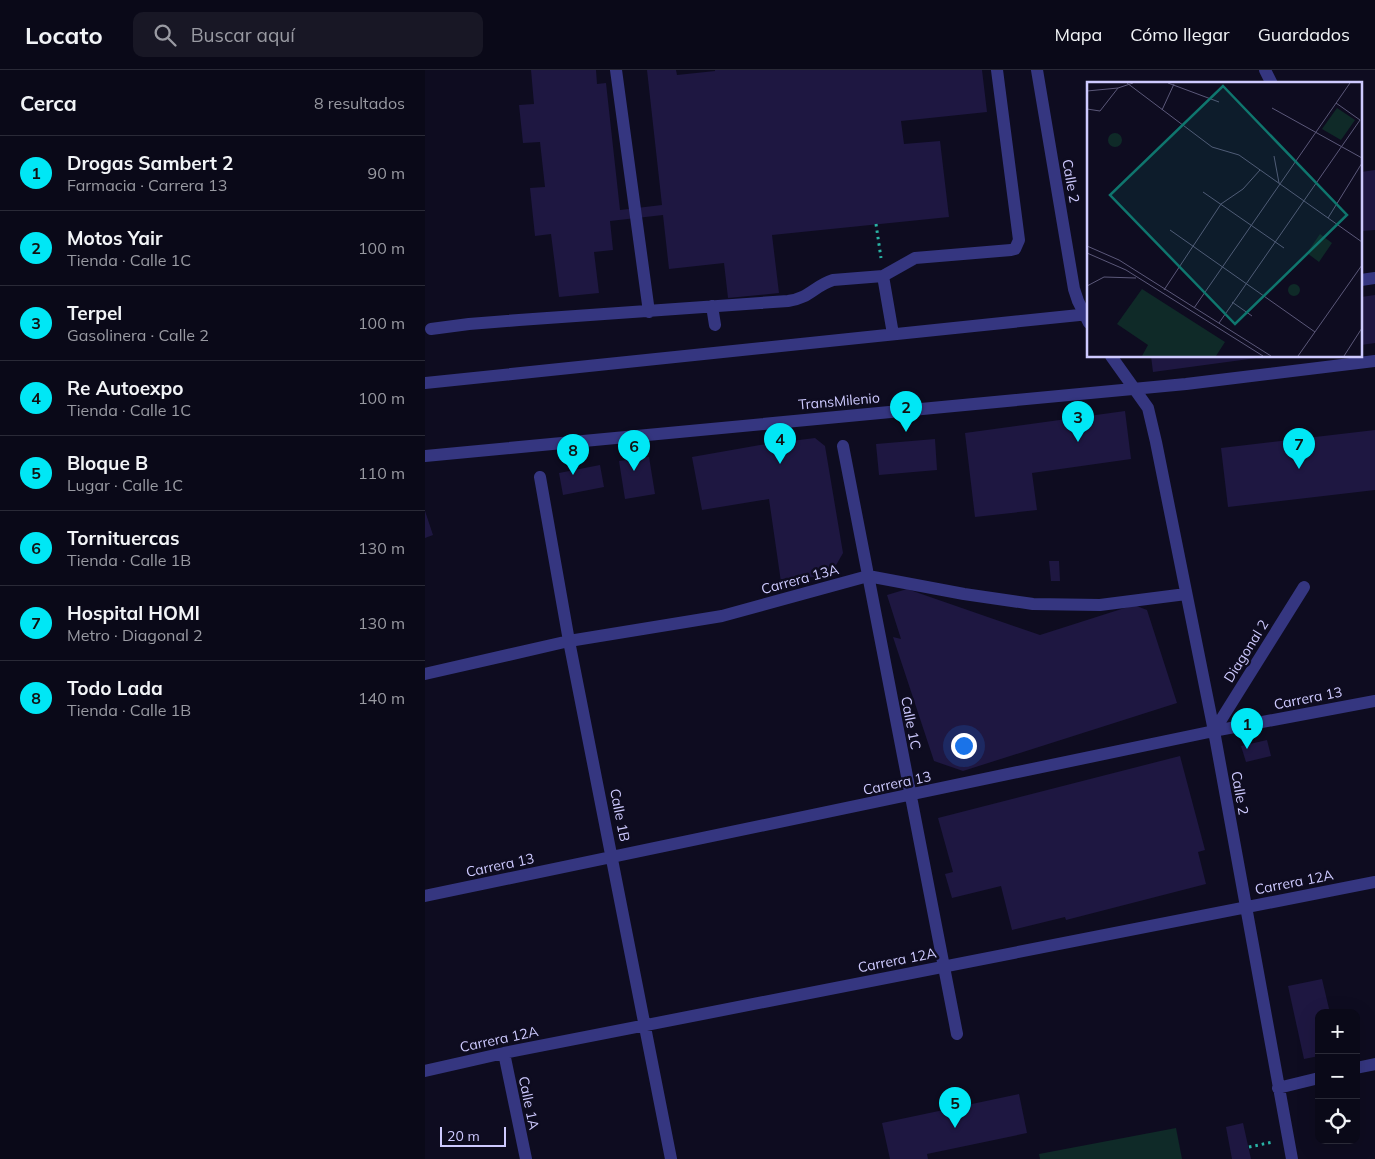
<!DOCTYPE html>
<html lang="es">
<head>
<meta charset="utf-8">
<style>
	:root { --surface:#0a0918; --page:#181725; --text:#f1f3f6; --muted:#999aa2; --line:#2a2a37; --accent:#00e7f5 }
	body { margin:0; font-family:Mulish,sans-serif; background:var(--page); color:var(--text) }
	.controls { position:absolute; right:15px; bottom:15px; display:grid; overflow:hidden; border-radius:10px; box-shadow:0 5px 20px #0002 }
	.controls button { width:45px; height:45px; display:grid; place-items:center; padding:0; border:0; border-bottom:1px solid var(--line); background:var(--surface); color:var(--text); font:25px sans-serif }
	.scale { position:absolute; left:15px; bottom:12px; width:66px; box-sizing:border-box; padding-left:5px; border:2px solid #cecaff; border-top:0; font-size:14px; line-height:18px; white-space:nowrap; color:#cecaff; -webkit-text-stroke:4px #0e0c20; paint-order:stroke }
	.you { position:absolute; left:538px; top:675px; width:18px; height:18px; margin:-12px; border:4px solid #fff; border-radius:50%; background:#1a73e8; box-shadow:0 0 0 8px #1a73e833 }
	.badge { display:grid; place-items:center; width:32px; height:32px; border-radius:50%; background:var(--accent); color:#111; font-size:16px; font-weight:700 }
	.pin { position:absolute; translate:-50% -41px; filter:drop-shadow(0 1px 2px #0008) }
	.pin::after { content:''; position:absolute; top:26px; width:18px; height:15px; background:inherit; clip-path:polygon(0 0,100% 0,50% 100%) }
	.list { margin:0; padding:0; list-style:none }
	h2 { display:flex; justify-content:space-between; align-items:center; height:65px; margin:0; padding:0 20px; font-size:21px }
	h2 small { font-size:16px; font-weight:400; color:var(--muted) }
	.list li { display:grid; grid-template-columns:32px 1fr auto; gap:15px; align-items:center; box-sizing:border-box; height:75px; padding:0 20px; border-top:1px solid var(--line) }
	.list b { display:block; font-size:19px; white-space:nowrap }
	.list p { margin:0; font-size:16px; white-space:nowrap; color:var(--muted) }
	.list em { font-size:16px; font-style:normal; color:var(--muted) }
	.icon { flex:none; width:28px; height:28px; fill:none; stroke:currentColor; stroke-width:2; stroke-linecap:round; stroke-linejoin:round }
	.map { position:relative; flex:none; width:950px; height:1089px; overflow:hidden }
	header { display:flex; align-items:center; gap:30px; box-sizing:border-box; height:70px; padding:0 25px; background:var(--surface); border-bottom:1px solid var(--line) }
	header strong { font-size:24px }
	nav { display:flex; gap:28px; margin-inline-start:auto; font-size:18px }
	.search { width:350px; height:45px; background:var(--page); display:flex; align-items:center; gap:12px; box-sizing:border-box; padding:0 18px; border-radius:10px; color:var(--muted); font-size:19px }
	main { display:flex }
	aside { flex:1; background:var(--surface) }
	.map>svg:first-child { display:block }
</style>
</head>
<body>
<header>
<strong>Locato</strong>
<div class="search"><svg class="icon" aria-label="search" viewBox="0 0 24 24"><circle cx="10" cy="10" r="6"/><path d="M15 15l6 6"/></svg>Buscar aquí</div>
<nav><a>Mapa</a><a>Cómo llegar</a><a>Guardados</a></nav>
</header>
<main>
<aside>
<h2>Cerca<small>8 resultados</small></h2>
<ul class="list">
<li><span class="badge">1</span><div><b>Drogas Sambert 2</b><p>Farmacia · Carrera 13</p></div><em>90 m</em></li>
<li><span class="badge">2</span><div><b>Motos Yair</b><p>Tienda · Calle 1C</p></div><em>100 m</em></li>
<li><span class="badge">3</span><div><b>Terpel</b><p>Gasolinera · Calle 2</p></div><em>100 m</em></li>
<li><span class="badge">4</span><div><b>Re Autoexpo</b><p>Tienda · Calle 1C</p></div><em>100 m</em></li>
<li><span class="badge">5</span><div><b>Bloque B</b><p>Lugar · Calle 1C</p></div><em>110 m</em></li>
<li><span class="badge">6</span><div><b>Tornituercas</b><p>Tienda · Calle 1B</p></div><em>130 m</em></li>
<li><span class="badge">7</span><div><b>Hospital HOMI</b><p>Metro · Diagonal 2</p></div><em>130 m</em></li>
<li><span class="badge">8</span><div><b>Todo Lada</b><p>Tienda · Calle 1B</p></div><em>140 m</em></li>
</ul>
</aside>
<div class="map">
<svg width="950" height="1089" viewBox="0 0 950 1089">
	<rect width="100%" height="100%" fill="#0e0c20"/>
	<path fill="#0f2a28" d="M 751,1058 L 757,1089 L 615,1089 L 614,1084 Z"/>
	<path fill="#1e1741" d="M 106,0 L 171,0 L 172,14 L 181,13 L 195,140 L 237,135 L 222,0 L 251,0 L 252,5 L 290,1 L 290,0 L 557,0 L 562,42 L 476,51 L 479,74 L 515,71 L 524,147 L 347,165 L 354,223 L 303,228 L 299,193 L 244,199 L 238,145 L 185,151 L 188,180 L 169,182 L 174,223 L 134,227 L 126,164 L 110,166 L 105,118 L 120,117 L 115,72 L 98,73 L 94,35 L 109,34 Z
		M 950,100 L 950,160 L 936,161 L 936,102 Z
		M 950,225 L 950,273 L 936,275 L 936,227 Z
		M 726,286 L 839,286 L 839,287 L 728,302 Z
		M 700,341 L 706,389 L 607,403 L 612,440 L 550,447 L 540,363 Z
		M 950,360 L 950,420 L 803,437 L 796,378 Z
		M 390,368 L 400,376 L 418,483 L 406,504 L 356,512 L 344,429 L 277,440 L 267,387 L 335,375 Z
		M 510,369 L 512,400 L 454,405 L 451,374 Z
		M 224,387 L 230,424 L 200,429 L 194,391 Z
		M 175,395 L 179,417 L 138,425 L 134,403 Z
		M 0,441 L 8,465 L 0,468 Z
		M 624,491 L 634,491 L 635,511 L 626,511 Z
		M 482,519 L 615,565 L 709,535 L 722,540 L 752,633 L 538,701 L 509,691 L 468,567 L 476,569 L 462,525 Z
		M 842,670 L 846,686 L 821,692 L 816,676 Z
		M 755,686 L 780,780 L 773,782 L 781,814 L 641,850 L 640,847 L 587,860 L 576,816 L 527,828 L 520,804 L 528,802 L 513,748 Z
		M 897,909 L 905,943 L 894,943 L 894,986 L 879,989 L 863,916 Z
		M 594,1024 L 602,1063 L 502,1084 L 503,1089 L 465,1089 L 457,1053 Z
		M 818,1053 L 826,1089 L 807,1089 L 801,1057 Z"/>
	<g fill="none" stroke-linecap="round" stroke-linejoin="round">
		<path stroke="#2ab4a5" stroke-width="3" stroke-dasharray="2.5 4" stroke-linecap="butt" d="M 451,154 L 456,188
			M 824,1077 L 848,1072"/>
		<path stroke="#353680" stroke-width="12" d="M 191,0 L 224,242
			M 612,0 L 649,219 L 653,231 L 664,253
			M 840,0 L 847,14
			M 458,206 L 468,264
			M 936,210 L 950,208
			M 287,236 L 290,255
			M 6,259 L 44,254 L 94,250 L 363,231 C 385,228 389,216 408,210 L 458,206 L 490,188 L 586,180 L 590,179 L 594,170 L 572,0
			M 686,286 L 723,338 L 731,372 L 789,661 L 867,1089
			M 0,313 L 664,244
			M 418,376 L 532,964
			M 0,386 L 761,314 L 950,291
			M 115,407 L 144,571 L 246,1089
			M 0,604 L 144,571 L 297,546 L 443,506 L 539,524 L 608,534 L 675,535 L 761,524
			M 789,661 L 879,517
			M 0,826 L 789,661 L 950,631
			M 79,983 L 101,1089
			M 931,998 L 950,994
			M 0,1001 L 79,983 L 950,812
			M 853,1018 L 894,1008"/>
	</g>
	<g text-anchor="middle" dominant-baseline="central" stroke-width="5" stroke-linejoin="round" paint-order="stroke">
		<g font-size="14" fill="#cecaff" stroke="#0e0c20">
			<text transform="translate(646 111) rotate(80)">Calle 2</text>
			<text transform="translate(414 331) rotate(-5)">TransMilenio</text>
			<text transform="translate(375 509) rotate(-15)">Carrera 13A</text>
			<text transform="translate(821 581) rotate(-58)">Diagonal 2</text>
			<text transform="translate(883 628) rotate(-11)">Carrera 13</text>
			<text transform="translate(486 653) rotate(79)">Calle 1C</text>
			<text transform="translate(472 713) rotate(-12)">Carrera 13</text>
			<text transform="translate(815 723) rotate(80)">Calle 2</text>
			<text transform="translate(195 745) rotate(79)">Calle 1B</text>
			<text transform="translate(75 795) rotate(-12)">Carrera 13</text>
			<text transform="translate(869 812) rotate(-11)">Carrera 12A</text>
			<text transform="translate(472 890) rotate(-11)">Carrera 12A</text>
			<text transform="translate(74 969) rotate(-12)">Carrera 12A</text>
			<text transform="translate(104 1033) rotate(78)">Calle 1A</text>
		</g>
	</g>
	<g transform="translate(662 12)">
		<rect width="275" height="275" fill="#0e0c20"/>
		<path d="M 250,26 L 268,38 L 254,58 L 235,47 ZM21 58a7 7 0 1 1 14 0a7 7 0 1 1-14 0ZM 233,152 L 245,161 L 232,180 L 220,171 ZM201 208a6 6 0 1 1 12 0a6 6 0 1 1-12 0ZM 55,207 L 138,260 L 129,274 L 55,274 L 61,263 L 30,242 Z" fill="#0f2a28"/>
		<path fill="none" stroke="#5b5879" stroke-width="1" d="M 40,1 L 125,65 L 152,73 L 275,160M 81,1 L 132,20M 0,9 L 31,6 L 46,1M 185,26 L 275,76M 0,27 L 13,29 L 31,6M 75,28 L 87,2M 187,74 L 192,101M 116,110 L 197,166M 241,136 L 275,81M 83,148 L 228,250M 0,164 L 32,178 L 184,274M 0,171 L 39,188 L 176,274M 0,204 L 17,195 L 49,196M 77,208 L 134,122 L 156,107 L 173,88M 145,220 L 165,234M 107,226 L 263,1M 132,241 L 273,38 L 249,21M 211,274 L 275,183M 257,274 L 275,246"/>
		<path fill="#0f766e" fill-opacity="0.15" stroke="#0f766e" stroke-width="2.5" d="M 136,4 L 260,133 L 148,242 L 23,113 Z"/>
		<rect width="275" height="275" fill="none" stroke="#cecaff" stroke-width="2.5"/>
	</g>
</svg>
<div class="controls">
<button>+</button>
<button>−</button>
<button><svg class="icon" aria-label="locate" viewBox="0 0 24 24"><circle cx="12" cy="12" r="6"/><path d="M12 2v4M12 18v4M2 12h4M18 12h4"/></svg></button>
</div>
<div class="scale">20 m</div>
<div class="you"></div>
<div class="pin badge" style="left:822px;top:679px">1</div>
<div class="pin badge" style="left:481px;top:362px">2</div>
<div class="pin badge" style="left:653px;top:372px">3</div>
<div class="pin badge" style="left:355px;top:394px">4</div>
<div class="pin badge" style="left:530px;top:1058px">5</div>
<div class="pin badge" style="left:209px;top:401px">6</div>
<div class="pin badge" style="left:874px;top:399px">7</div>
<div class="pin badge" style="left:148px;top:405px">8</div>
</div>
</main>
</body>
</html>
